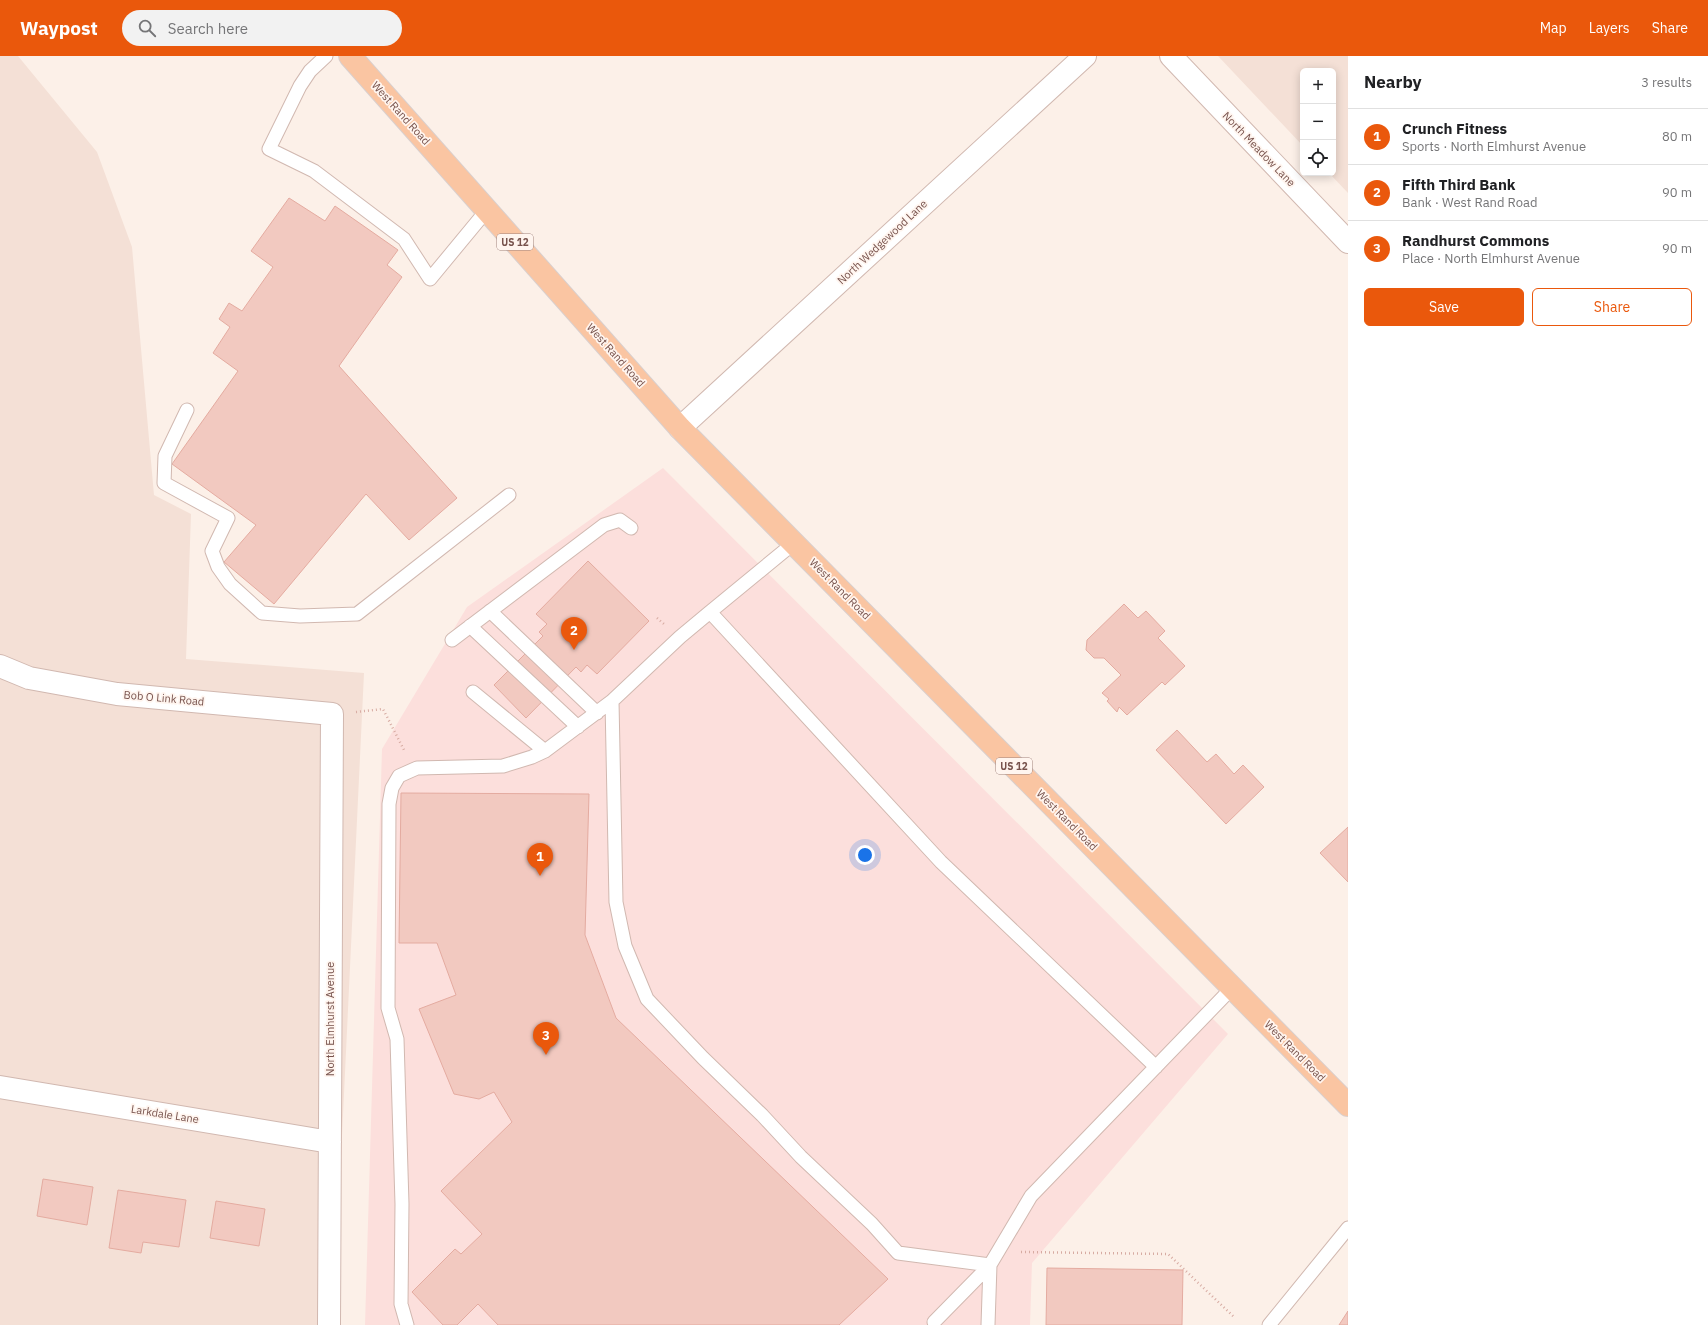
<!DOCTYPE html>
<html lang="en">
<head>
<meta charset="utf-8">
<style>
	:root { --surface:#fff; --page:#f2f2f2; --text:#202124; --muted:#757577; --line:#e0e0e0; --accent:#ea580c }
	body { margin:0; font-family:"IBM Plex Sans",sans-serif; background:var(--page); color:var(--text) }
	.controls { position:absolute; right:12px; top:12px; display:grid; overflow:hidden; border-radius:6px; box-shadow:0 2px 10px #0003 }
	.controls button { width:36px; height:36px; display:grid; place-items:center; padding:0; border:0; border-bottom:1px solid var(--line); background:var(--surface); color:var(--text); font:20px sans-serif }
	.you { position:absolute; left:865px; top:799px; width:14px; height:14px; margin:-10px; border:3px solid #fff; border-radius:50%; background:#1a73e8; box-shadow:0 0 0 6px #1a73e833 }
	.badge { display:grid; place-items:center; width:26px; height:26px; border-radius:50%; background:var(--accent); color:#fff; font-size:13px; font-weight:700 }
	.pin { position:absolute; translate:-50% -33px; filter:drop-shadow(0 1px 2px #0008) }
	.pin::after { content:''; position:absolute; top:21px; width:14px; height:12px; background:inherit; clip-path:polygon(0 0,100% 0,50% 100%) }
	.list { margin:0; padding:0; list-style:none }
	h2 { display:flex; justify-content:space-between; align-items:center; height:52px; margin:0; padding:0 16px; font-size:17px }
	h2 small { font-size:13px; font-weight:400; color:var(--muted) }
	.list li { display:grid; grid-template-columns:26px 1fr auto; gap:12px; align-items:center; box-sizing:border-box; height:56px; padding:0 16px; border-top:1px solid var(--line) }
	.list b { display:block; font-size:15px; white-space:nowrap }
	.list p { margin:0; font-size:13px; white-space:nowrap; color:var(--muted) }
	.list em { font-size:13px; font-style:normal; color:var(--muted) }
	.actions { display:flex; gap:8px; padding:12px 16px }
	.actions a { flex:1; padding:9px 0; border:1px solid var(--accent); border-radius:6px; text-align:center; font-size:14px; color:var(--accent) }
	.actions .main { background:var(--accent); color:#fff }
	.icon { flex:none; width:22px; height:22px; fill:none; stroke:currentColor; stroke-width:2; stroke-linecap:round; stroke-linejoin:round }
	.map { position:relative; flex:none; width:1348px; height:1269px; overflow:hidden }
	header { display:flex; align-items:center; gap:24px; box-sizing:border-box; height:56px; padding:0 20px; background:var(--accent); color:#fff }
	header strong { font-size:19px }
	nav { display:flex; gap:22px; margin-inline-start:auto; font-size:14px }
	.search { width:280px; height:36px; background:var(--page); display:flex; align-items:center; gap:10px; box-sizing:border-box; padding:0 14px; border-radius:22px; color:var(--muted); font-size:15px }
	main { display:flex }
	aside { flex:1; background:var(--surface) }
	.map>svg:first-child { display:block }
</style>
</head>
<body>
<header>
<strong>Waypost</strong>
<div class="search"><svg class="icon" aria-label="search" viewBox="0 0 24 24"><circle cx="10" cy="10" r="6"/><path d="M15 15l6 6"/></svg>Search here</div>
<nav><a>Map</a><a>Layers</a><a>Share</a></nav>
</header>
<main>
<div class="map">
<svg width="1348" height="1269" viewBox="0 0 1348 1269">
	<rect width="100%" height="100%" fill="#fcf0e8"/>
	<path fill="#f4e0d6" d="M 0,0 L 18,0 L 97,96 L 132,191 L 154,439 L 191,458 L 186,603 L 364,617 L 333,1269 L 0,1269 Z
		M 1218,0 L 1348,0 L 1348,137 L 1329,117 L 1333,117 L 1333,15 L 1303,15 L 1303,90 Z"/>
	<path fill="#fcdfdc" d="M 663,412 L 1228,978 L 1032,1207 L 1030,1269 L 365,1269 L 382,693 L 467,551 Z"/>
	<path fill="#f2c9c0" stroke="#e4aba0" d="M 289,142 L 325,165 L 335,150 L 398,194 L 387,209 L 402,221 L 339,310 L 457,442 L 409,484 L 366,438 L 274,548 L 224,506 L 256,469 L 172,408 L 238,315 L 213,297 L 230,271 L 219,263 L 229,247 L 242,255 L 273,211 L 251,195 Z
		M 588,505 L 649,565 L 597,618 L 587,609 L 581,616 L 576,611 L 526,662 L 494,629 L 543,580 L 539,576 L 547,568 L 536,558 Z
		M 1124,548 L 1138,562 L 1146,555 L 1165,575 L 1158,582 L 1185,610 L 1165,629 L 1162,626 L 1127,659 L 1119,651 L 1117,656 L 1107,645 L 1109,643 L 1102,637 L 1121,619 L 1104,602 L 1094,602 L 1086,594 L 1087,584 Z
		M 1177,674 L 1207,706 L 1216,698 L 1234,718 L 1243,709 L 1264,731 L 1226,768 L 1156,694 Z
		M 401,737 L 589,738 L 585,879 L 616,962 L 888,1223 L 839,1269 L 498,1269 L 478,1248 L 457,1269 L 443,1269 L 412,1236 L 455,1193 L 461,1198 L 482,1178 L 441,1135 L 512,1066 L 494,1036 L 479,1043 L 454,1038 L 419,953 L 456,939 L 437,887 L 399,887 Z
		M 1348,771 L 1348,826 L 1320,797 Z
		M 43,1123 L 93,1131 L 87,1169 L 37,1160 Z
		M 118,1134 L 186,1144 L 179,1191 L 143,1186 L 141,1197 L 109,1192 Z
		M 216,1145 L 265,1153 L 259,1190 L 210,1182 Z
		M 1047,1212 L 1183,1214 L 1182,1269 L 1046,1269 Z
		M 1348,1255 L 1348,1269 L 1339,1269 Z"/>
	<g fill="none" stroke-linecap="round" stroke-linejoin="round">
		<g stroke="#d1b8b0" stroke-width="15">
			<path id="lane" d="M 326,0 L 310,15 L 300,30 L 269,93 L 314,115 L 404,183 L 430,223 L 487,154
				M 187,354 L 165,400 L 164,427 L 228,462 L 212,495 L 218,511 L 230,528 L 262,557 L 300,560 L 357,558 L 509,439
				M 794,487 L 710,556 L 941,806 L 1156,1011
				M 490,555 L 597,657
				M 710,556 L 680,581 L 612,645 L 616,846 L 625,890 L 647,943 L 703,1002 L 762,1059 L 801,1101 L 872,1168 L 898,1197 L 990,1209 L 1031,1140 L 1232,932
				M 470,570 L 578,671
				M 452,584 L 604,469 L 620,464 L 631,472
				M 473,636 L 545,695
				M 934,1266 L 990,1209
				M 407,1269 L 401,1248 L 402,1148 L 397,983 L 388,952 L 389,748 L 392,732 L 399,720 L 417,712 L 503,710 L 532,701 L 545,695 L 612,645
				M 988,1269 L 990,1209
				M 1269,1269 L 1348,1172"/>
		</g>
		<g stroke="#d1b8b0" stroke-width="24">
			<path id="street" d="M 1171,0 L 1348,186
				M 680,372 L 1085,0
				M 0,610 L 29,622 L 117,638 L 332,658 L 329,1269
				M 0,1031 L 330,1086"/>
		</g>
		<g stroke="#d9cfcd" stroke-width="24">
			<path id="primary" d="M 350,0 L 680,372 L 1348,1049"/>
		</g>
		<path stroke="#d7aba2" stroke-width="2.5" stroke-dasharray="1 3" stroke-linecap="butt" d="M 657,562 L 664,568
			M 356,656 L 383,653 L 405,696
			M 1021,1196 L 1168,1198 L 1234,1261"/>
		<use href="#lane" stroke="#fff" stroke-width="13"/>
		<use href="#street" stroke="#fff" stroke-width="22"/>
		<use href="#primary" stroke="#fac5a2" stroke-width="22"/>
	</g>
	<g text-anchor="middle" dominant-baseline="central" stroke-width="3.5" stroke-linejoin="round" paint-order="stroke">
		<g fill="#fff5ef" stroke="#a0837d" stroke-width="1">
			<rect x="497" y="178" width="36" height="16" rx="3"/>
			<rect x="996" y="702" width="36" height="16" rx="3"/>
		</g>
		<g font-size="10" font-weight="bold" fill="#77524c">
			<text x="515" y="186">US 12</text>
			<text x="1014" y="710">US 12</text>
		</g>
		<g font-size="11" fill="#77524c" stroke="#fff5ef">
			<text transform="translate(401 57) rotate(48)">West Rand Road</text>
			<text transform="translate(1259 93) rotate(46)">North Meadow Lane</text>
			<text transform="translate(882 186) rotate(-43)">North Wedgewood Lane</text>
			<text transform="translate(616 299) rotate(48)">West Rand Road</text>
			<text transform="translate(840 533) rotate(45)">West Rand Road</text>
			<text transform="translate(164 642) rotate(5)">Bob O Link Road</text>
			<text transform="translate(1067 764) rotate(45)">West Rand Road</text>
			<text transform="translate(330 963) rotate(-90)">North Elmhurst Avenue</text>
			<text transform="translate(1295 995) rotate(45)">West Rand Road</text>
			<text transform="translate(165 1058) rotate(9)">Larkdale Lane</text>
		</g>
	</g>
</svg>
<div class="controls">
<button>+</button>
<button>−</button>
<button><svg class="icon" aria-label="locate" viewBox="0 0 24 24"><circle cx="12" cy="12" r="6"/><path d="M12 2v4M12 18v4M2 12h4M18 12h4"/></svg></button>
</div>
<div class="you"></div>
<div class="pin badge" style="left:540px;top:820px">1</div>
<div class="pin badge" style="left:574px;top:594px">2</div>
<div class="pin badge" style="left:546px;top:999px">3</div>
</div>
<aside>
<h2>Nearby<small>3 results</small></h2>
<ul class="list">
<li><span class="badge">1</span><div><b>Crunch Fitness</b><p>Sports · North Elmhurst Avenue</p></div><em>80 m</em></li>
<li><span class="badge">2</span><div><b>Fifth Third Bank</b><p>Bank · West Rand Road</p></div><em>90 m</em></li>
<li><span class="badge">3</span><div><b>Randhurst Commons</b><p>Place · North Elmhurst Avenue</p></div><em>90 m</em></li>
</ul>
<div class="actions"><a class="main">Save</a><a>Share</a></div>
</aside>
</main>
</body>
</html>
